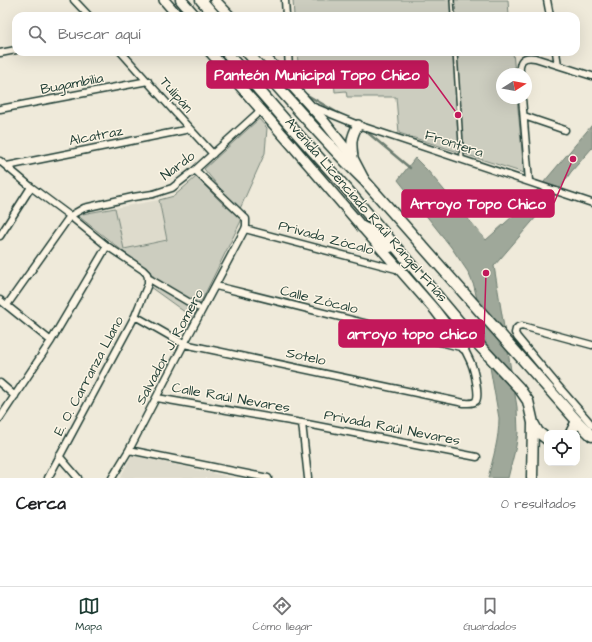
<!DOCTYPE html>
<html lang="es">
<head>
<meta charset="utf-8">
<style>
	:root { --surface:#fff; --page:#f6f6f6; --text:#202124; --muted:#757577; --line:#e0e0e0; --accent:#1f3d34 }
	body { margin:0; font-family:"Architects Daughter",sans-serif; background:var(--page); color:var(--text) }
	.controls { position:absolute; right:12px; bottom:12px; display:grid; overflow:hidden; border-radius:8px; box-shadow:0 4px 16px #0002 }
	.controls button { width:36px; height:36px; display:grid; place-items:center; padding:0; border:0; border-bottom:1px solid var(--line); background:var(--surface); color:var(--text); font:20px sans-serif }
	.compass { position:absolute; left:496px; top:68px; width:36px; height:36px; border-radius:50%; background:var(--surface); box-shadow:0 4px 16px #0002; rotate:79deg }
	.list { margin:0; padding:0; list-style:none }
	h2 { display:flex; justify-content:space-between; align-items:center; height:52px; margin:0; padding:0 16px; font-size:17px }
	h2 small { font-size:13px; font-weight:400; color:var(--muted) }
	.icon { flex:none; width:22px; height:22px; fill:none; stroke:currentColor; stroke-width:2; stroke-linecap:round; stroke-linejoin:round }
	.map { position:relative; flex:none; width:592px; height:478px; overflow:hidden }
	.search { position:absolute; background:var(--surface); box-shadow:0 4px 16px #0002; left:12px; right:12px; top:12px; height:44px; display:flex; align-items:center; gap:10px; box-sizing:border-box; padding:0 14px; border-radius:12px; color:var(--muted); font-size:15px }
	.sheet { height:108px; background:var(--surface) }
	nav { display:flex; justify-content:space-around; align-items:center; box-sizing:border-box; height:56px; border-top:1px solid var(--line); background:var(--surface); font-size:11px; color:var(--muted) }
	nav a { display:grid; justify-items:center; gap:2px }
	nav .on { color:var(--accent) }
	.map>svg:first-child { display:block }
</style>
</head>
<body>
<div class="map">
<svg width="592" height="478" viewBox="0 0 592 478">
	<rect width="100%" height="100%" fill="#efeada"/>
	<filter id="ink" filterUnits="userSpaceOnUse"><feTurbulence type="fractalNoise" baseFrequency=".025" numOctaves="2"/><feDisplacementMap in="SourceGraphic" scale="8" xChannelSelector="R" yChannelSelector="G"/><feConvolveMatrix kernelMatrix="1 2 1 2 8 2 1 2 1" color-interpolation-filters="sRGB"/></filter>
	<g filter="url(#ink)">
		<path fill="#dedbcc" d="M 159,200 L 167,239 L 123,249 L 115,208 Z
			M 132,455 L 234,478 L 120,478 Z"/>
		<path fill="#cccdbf" stroke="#76857a" d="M 293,0 L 508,0 L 509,16 L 294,16 Z
			M 297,52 L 513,52 L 515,74 L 502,74 L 502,98 L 517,98 L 524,173 L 399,133 L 396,97 L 347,97 L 346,91 L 335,92 L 334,81 L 300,84 Z
			M 259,119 L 267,128 L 265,153 L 239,211 L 204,169 Z
			M 196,177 L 222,203 L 242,219 L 193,318 L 150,287 L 153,275 L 77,215 L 115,208 L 124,249 L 167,240 L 159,200 L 174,196 Z"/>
		<path fill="#9fa89a" stroke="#6c7d71" d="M 592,125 L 592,148 L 571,172 L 556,194 L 494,266 L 517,407 L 518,433 L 516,446 L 508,478 L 488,478 C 493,458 499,439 499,418 L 482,322 L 474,286 L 468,272 L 451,247 L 398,180 L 415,158 L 428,171 L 486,240 L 522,208 Z"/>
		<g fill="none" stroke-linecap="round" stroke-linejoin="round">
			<path stroke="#6c7d71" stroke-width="2.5" d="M 302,92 L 343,116
				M 362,128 L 410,168"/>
			<g stroke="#1f3d34" stroke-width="6">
				<path id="lane" d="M 452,0 L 453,16
					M 455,52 L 462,159"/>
			</g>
			<g stroke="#1f3d34" stroke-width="9">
				<path id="street" d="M 74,0 L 89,16
					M 285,0 L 286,16
					M 547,0 L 550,16
					M 121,52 L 190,129 L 213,154
					M 288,52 L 290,84
					M 556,52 L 558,65
					M 0,53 L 16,50
					M 520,74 C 519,61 522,56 535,58 L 592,76
					M 522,98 L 529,181
					M 314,107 L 358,125 L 592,203
					M 0,109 L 148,81
					M 524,116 L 565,130
					M 0,161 L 31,187 L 70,216 L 107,246 L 143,270 L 147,274 L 148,278 L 148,284 L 135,316 L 48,478
					M 7,166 L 190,129
					M 245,229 L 400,270
					M 0,236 L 31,187
					M 148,278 L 197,307
					M 0,300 L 51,341
					M 7,305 L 70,216 L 84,208 L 133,197 L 153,194 L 172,188 L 195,170 L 261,110
					M 135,316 L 184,344 L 464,403 C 467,403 473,404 476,401 C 480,395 474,370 471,363 C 469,358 466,353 464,348 L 216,286
					M 592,345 L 522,326 L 518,327 L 516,329 L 515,333 L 517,337 L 558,386 L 592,425
					M 0,383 L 15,396
					M 157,398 L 302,423 L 477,457
					M 0,418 L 51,341 L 107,246
					M 302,423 L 308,478
					M 129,450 L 268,478
					M 59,456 L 78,478
					M 112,478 L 129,450 L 184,344 L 245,229 L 246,226 L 246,219 L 195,170"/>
			</g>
			<g stroke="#1f3d34" stroke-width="12">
				<path id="secondary" d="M 164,0 L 178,16
					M 215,0 L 230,16
					M 210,52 L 290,143 L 362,227 L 435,310 L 464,348
					M 261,52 L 323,120 L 353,158 L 364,179
					M 353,157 C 351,143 351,137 358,125"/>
			</g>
			<g stroke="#1f3d34" stroke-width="13">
				<path id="primary" d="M 181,0 L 195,16
					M 201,0 L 215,16
					M 226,52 L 285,120 L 346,188 L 477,343 L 519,388 L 528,401 L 533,423 L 538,432 L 547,439
					M 247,52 C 285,95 323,140 364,180 L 577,421 L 592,436
					M 362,227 L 371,231 L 390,247
					M 571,433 L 577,421
					M 532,478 L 533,423"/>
			</g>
			<use href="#lane" stroke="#fcf5e5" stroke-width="3"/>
			<use href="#street" stroke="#fcf5e5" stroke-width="6"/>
			<use href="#secondary" stroke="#fcf5e5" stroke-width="9"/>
			<use href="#primary" stroke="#fcf5e5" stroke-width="10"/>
		</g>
	</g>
	<g text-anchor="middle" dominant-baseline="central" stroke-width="3" stroke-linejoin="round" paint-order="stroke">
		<g font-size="14" fill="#1f3d34" stroke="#fcf5e5">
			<text transform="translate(72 84) rotate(-11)">Bugambilia</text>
			<text transform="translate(176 95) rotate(49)">Tulipán</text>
			<text transform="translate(96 136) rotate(-11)">Alcatraz</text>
			<text transform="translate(454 144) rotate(18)">Frontera</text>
			<text transform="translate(178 166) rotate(-37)">Nardo</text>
			<text transform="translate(366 210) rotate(49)">Avenida Licenciado Raúl Rangel Frías</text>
			<text transform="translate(326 238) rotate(15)">Privada Zócalo</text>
			<text transform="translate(319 300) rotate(14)">Calle Zócalo</text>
			<text transform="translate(170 347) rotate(-62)">Salvador J. Romero</text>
			<text transform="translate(306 357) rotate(12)">Sotelo</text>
			<text transform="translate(89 376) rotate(-62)">E. O. Carranza Llano</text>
			<text transform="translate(231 398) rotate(10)">Calle Raúl Nevares</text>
			<text transform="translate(392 428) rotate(11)">Privada Raúl Nevares</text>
		</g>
	</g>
	<path fill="none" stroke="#c2185b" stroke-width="1.5" d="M458 115L428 74M573 159L554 203M486 273L484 334"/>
	<g fill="#c2185b" stroke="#fcf5e5" stroke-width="1.5">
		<circle cx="458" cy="115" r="4"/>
		<circle cx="573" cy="159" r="4"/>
		<circle cx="486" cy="273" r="4"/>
	</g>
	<g fill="#c2185b" stroke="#c2185b" stroke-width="1.5">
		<rect x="207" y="61" width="221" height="27" rx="4"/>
		<rect x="402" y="190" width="152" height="27" rx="4"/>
		<rect x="339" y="320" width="145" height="27" rx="4"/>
	</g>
	<g font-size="15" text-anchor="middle" font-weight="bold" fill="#fff">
		<text x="317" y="80">Panteón Municipal Topo Chico</text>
		<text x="478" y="209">Arroyo Topo Chico</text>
		<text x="412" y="339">arroyo topo chico</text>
	</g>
</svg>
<div class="controls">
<button><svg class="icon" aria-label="locate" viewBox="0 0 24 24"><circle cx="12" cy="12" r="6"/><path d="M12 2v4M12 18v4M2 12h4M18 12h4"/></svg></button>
</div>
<svg class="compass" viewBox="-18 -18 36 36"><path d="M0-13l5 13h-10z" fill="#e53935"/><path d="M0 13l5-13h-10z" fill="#757577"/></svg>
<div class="search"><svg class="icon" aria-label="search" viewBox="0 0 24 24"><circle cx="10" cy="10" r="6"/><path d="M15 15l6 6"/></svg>Buscar aquí</div>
</div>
<section class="sheet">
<h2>Cerca<small>0 resultados</small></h2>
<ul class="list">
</ul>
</section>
<nav>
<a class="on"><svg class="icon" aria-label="map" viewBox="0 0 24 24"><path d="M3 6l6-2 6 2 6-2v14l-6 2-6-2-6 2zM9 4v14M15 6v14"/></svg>Mapa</a>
<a><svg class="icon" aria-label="directions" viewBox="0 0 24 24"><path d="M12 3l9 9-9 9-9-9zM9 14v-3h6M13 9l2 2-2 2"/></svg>Cómo llegar</a>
<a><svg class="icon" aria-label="saved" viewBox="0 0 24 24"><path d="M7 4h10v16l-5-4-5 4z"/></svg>Guardados</a>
</nav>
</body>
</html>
